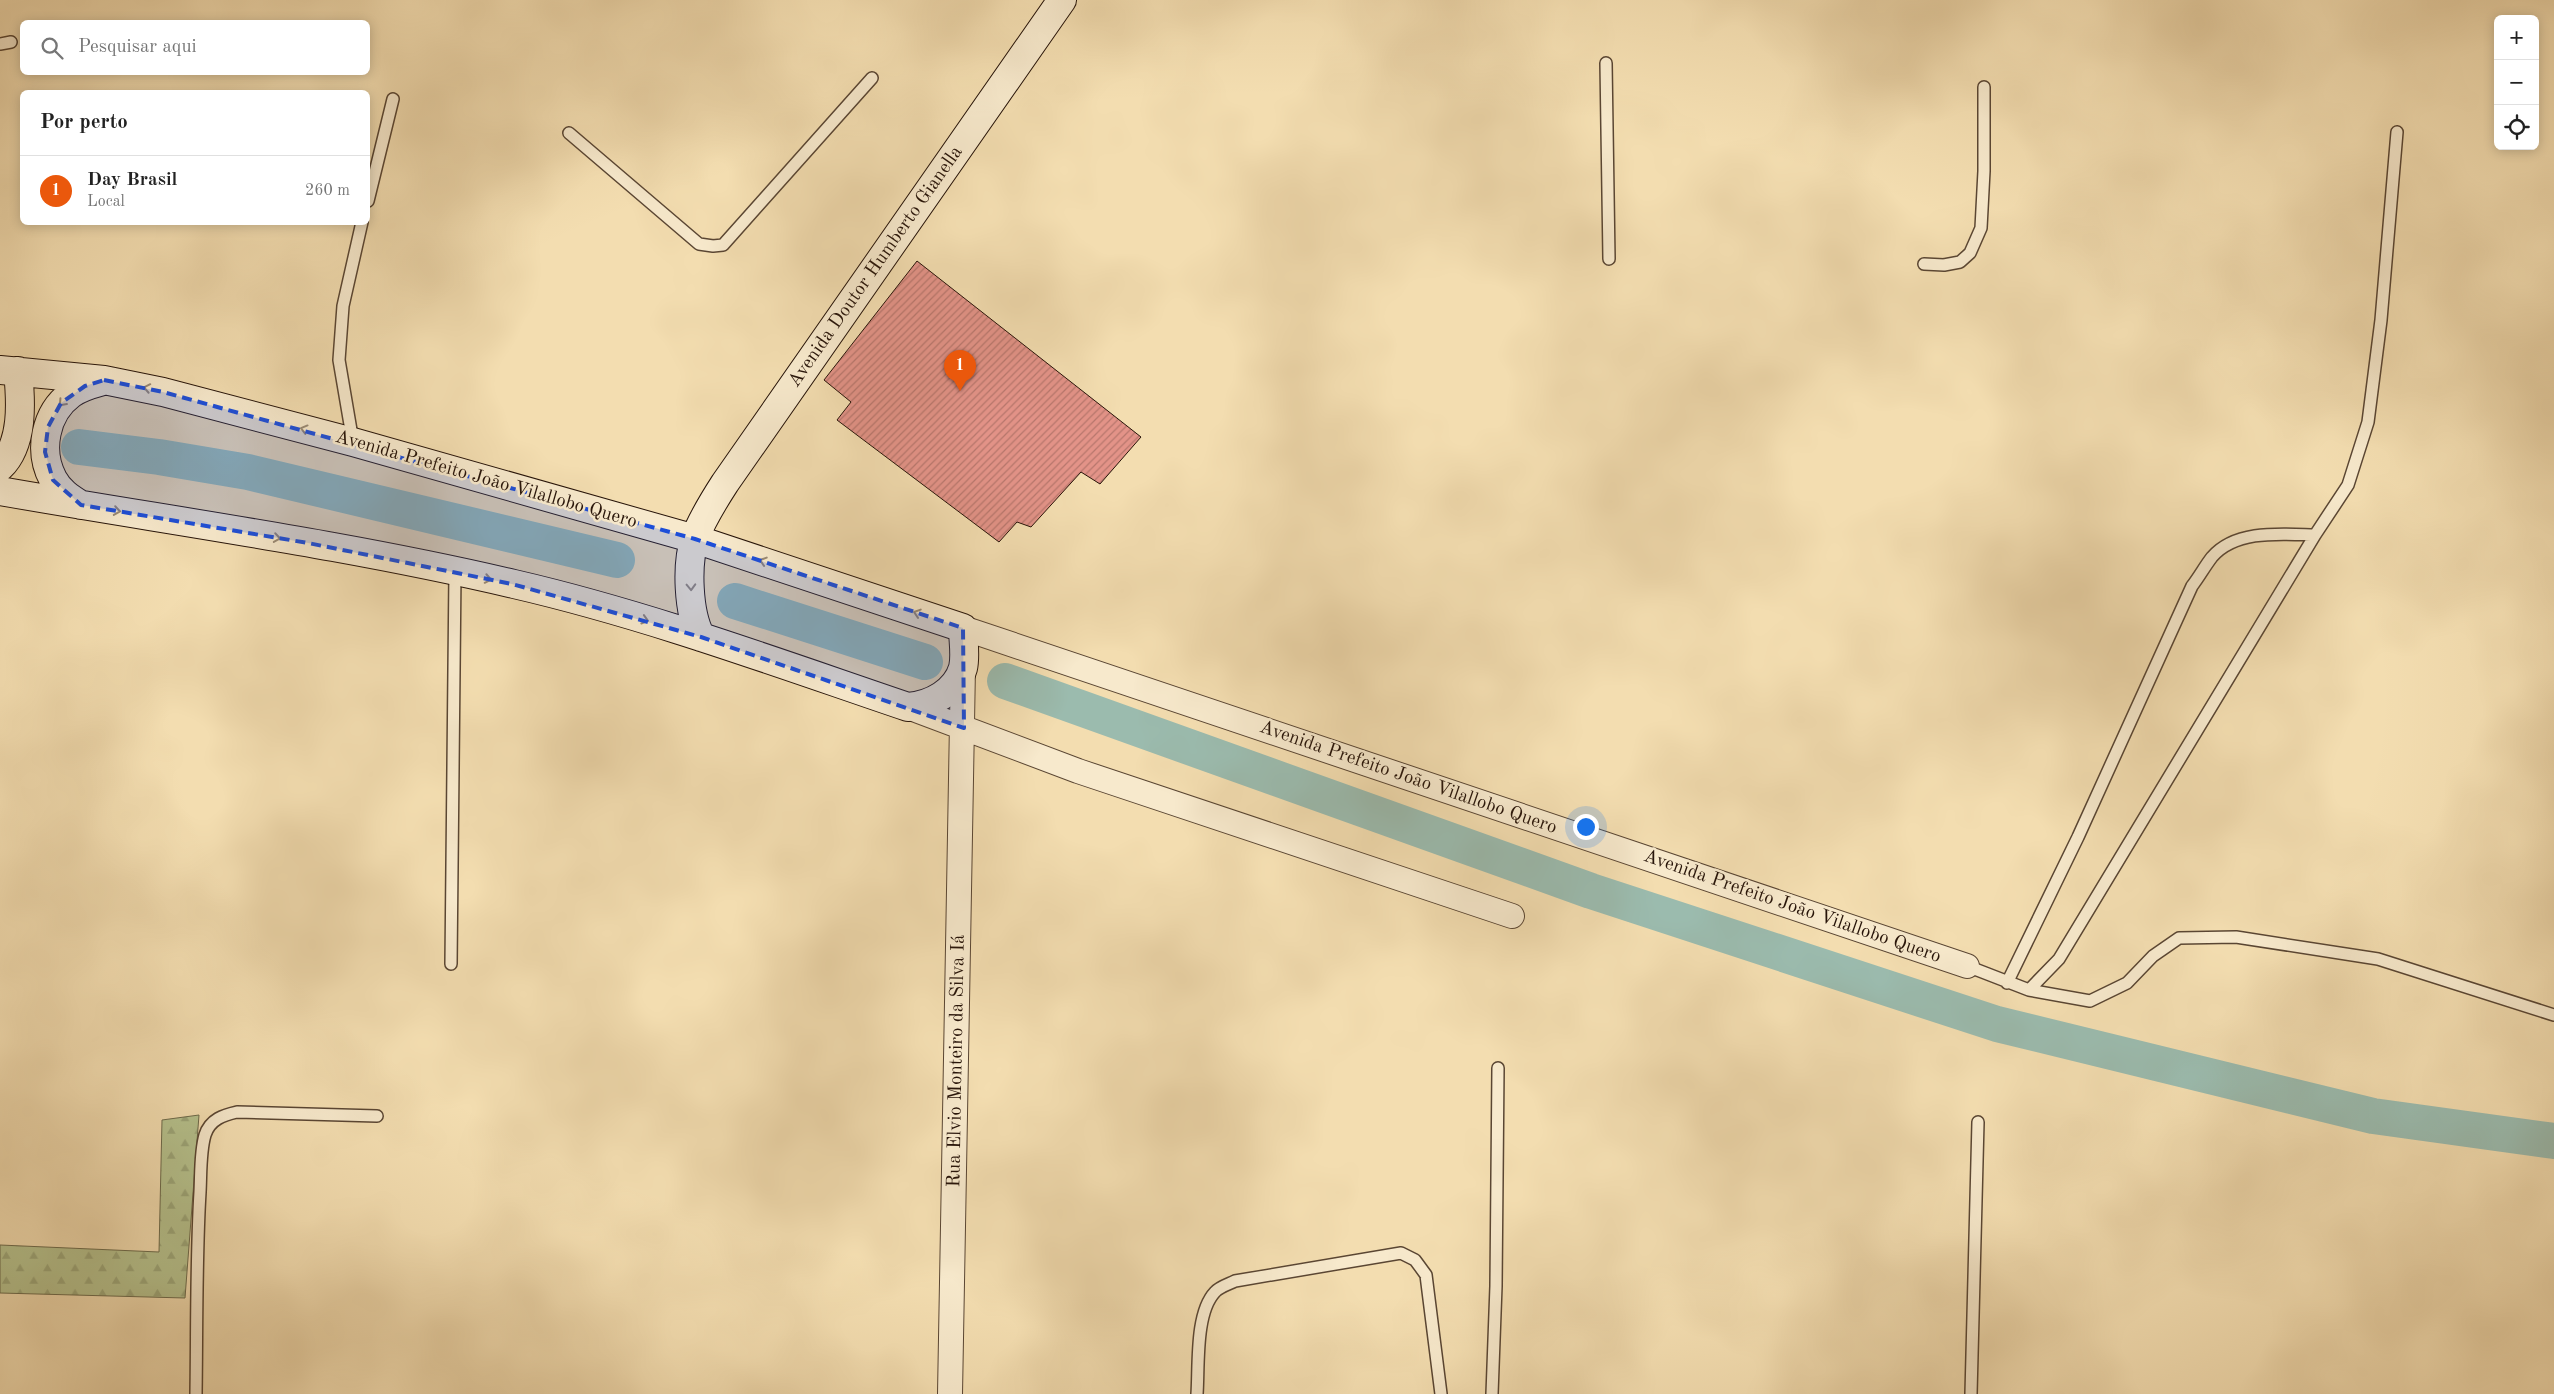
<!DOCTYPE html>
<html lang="pt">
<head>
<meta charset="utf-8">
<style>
	:root { --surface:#fff; --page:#f2f2f2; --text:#222; --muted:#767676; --line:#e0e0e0; --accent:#ea580c }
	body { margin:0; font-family:"Old Standard TT",serif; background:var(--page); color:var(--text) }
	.controls { position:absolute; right:15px; top:15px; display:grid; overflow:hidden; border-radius:8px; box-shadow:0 2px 12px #0003 }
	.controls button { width:45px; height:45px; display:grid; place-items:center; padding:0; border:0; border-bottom:1px solid var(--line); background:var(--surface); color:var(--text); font:25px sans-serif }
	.you { position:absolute; left:1585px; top:826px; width:18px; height:18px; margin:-12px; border:4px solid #fff; border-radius:50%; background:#1a73e8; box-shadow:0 0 0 8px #1a73e833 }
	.badge { display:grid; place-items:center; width:32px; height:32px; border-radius:50%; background:var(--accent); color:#fff; font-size:16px; font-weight:700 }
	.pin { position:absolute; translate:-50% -41px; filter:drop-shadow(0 1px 2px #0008) }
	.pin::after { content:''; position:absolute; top:26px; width:18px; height:15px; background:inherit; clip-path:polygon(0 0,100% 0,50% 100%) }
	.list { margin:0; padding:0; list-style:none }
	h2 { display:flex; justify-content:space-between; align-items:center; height:65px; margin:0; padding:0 20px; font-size:21px }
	h2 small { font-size:16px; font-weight:400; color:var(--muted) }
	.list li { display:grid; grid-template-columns:32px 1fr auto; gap:15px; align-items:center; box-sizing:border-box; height:70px; padding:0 20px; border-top:1px solid var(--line) }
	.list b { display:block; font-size:19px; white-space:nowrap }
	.list p { margin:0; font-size:16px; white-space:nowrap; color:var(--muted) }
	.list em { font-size:16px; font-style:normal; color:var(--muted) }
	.icon { flex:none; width:28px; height:28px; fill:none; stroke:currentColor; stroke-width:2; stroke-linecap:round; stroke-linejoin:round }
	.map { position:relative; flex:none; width:2554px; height:1394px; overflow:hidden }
	.search { position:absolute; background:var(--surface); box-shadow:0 2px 12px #0003; left:20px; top:20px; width:350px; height:55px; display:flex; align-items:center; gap:12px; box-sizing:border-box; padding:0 18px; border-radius:8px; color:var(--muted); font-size:19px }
	.panel { position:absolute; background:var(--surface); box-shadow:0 2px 12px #0003; left:20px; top:90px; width:350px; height:135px; border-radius:8px }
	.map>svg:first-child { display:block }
</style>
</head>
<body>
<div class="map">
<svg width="2554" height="1394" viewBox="0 0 2554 1394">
	<defs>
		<pattern id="forest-firs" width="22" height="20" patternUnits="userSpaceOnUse" patternTransform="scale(1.25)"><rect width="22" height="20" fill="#b6c28e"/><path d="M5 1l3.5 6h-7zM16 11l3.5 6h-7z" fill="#9ca679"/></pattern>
		<pattern id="building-hatch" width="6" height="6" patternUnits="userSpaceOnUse" patternTransform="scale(1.25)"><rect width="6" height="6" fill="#e39388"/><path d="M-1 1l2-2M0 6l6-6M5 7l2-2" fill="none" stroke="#b8776d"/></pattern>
	</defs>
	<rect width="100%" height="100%" fill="#f3ddb0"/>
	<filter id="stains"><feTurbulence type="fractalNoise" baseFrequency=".004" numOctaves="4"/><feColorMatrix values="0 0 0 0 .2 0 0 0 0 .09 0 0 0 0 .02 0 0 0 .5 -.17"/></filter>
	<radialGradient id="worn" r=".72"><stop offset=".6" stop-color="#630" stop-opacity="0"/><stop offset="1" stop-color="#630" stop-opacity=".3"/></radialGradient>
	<path fill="url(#forest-firs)" stroke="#6e6b4c" d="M 199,1115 L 185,1298 L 0,1293 L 0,1245 L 159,1252 L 162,1120 Z"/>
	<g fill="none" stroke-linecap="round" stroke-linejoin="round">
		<path stroke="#9bbbae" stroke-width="36" d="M 79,447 L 159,457 L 248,472 L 617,560
			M 735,601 L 925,662
			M 1005,681 L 1591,891 L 1997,1024 L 2373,1116 L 2554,1141"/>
	</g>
	<path fill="url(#building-hatch)" stroke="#271409" d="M 917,261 L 1141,437 L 1100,484 L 1081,472 L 1031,527 L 1017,522 L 999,542 L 837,420 L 851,402 L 824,380 Z"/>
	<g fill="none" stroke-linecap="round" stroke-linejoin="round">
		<g stroke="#5a4633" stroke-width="14">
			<path id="service" d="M 0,44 L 11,42
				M 1606,63 L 1609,259
				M 569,133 L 699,244 L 713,246 L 723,245 L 872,78
				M 368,201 L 393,99
				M 1924,264 L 1944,265 L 1960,262 L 1970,253 L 1981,228 L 1984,171 L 1984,87
				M 353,442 L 339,360 L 343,306 L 362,222
				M 451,964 L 455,572
				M 1967,966 L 2029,990 L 2059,959 L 2315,535 L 2348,485 L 2368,422 L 2381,320 L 2397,132
				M 2007,983 L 2078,837 L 2192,586 C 2199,577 2205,566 2212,557 C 2236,529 2282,534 2315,535
				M 2029,990 L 2090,1001 L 2127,983 L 2153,956 L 2179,938 L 2236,937 L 2378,959 L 2554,1015
				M 196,1394 C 197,1327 196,1259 200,1192 C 201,1174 200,1152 205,1135 C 210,1119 224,1115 237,1112 L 377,1116
				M 1197,1394 C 1199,1366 1195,1313 1215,1292 C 1219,1287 1229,1284 1235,1281 L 1401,1253 L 1415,1260 L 1426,1275 L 1441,1394
				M 1492,1394 L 1496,1286 L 1498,1068
				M 1971,1394 L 1978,1122"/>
		</g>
		<g stroke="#5a4633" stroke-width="26">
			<path id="minor" d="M 963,628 L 1967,966
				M 908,707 L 1078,771 L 1512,916
				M 950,1394 L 963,667"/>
		</g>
		<g stroke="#271409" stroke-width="30">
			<path id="secondary" d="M 0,370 L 104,380 L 163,392 L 353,442 L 695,539 L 963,628 C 963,640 966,656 963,668 C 956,692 931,705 908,707 C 778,663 648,615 514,584 C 344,544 171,521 0,491
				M 0,467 C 24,444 21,401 18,371
				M 81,505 C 70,498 59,491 53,479 C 38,451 45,413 71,394 C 80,387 92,384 103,381
				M 701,637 C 688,613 686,564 695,538 C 702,519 714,500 725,483 L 1062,0"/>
		</g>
		<use href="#service" stroke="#f7e9cc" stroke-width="11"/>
		<use href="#minor" stroke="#f7e9cc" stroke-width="24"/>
		<use href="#secondary" stroke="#f7e9cc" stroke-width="28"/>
	</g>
	<defs><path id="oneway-chevron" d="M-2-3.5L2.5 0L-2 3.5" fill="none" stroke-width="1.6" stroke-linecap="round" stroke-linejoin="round" transform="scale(1.25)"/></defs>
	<g stroke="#998974">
		<use href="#oneway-chevron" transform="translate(147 388) rotate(-169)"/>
		<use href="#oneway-chevron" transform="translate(62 403) rotate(132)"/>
		<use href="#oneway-chevron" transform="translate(304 429) rotate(-165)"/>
		<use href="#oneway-chevron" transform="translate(117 511) rotate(9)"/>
		<use href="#oneway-chevron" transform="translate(277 538) rotate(9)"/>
		<use href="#oneway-chevron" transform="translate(763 561) rotate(-162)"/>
		<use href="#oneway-chevron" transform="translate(488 579) rotate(11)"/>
		<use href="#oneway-chevron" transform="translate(691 587) rotate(88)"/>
		<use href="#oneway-chevron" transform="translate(917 613) rotate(-162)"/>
		<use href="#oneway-chevron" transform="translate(645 620) rotate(17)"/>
	</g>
	<path fill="#1d4ed8" fill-opacity="0.2" stroke="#1d4ed8" stroke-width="4" stroke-dasharray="10 6" stroke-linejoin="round" d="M 104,380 L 163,392 L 695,539 L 963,628 L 964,728 L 701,637 L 512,584 L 308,543 L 81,505 L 53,480 L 45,452 L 48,427 L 61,403 L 85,386 Z"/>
	<g text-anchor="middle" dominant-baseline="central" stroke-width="5" stroke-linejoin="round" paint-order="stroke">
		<g font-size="19" fill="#271409" stroke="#f7e9cc">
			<text transform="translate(876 267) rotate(-55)">Avenida Doutor Humberto Gianella</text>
			<text transform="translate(486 480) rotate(16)">Avenida Prefeito João Vilallobo Quero</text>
			<text transform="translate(1408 778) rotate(19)">Avenida Prefeito João Vilallobo Quero</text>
			<text transform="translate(1792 907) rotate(19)">Avenida Prefeito João Vilallobo Quero</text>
			<text transform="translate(957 1061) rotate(-89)">Rua Elvio Monteiro da Silva Iá</text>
		</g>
	</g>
	<rect width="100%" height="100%" filter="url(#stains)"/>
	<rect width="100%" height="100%" fill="url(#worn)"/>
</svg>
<div class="controls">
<button>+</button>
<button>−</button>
<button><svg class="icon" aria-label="locate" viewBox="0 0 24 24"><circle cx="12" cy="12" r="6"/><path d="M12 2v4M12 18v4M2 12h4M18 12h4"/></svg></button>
</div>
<div class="you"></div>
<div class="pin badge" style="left:960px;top:391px">1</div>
<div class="search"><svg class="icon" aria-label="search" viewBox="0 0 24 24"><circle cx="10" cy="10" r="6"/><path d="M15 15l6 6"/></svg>Pesquisar aqui</div>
<section class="panel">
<h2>Por perto<small></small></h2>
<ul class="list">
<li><span class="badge">1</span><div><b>Day Brasil</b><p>Local</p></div><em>260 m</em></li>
</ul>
</section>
</div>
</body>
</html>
